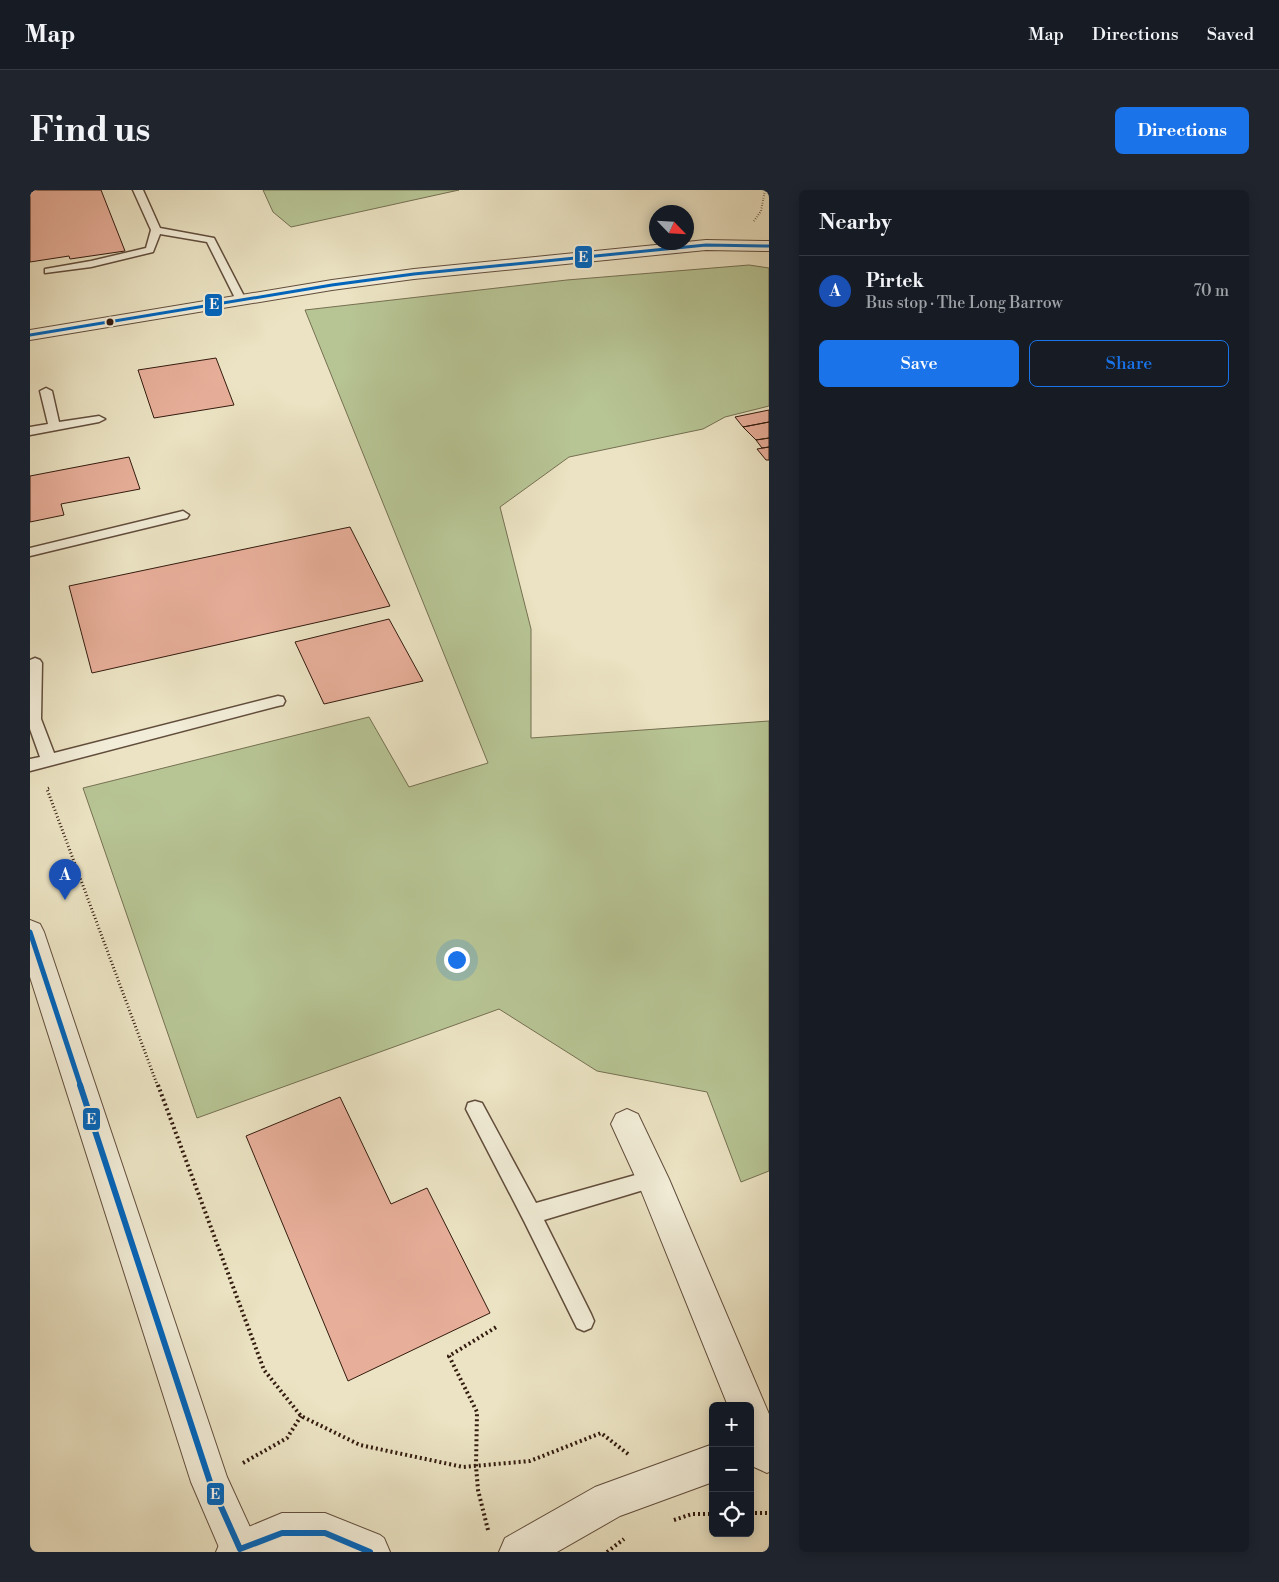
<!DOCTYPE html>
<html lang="en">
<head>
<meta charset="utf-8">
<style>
	:root { --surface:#171b24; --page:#20242c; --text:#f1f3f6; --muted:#9ea1a6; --line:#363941; --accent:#1a73e8 }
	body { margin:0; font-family:"Libre Bodoni",serif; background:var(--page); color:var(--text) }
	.controls { position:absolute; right:15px; bottom:15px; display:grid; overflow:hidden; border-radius:8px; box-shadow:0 2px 12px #0003 }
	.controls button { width:45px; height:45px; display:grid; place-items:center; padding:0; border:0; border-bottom:1px solid var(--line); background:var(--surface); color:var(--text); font:25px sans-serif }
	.compass { position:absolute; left:619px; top:15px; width:45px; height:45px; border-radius:50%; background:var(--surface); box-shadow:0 2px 12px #0003; rotate:115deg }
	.you { position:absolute; left:426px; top:769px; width:18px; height:18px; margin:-12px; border:4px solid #fff; border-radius:50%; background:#1a73e8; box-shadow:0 0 0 8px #1a73e833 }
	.badge { display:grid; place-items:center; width:32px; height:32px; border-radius:50%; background:var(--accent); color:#fff; font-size:16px; font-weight:700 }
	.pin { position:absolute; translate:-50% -41px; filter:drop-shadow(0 1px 2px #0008) }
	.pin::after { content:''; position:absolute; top:26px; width:18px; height:15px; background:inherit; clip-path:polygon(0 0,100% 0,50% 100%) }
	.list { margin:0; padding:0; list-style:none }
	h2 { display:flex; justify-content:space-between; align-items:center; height:65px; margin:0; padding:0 20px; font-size:21px }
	h2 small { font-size:16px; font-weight:400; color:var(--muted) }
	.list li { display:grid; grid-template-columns:32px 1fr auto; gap:15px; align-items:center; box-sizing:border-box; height:70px; padding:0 20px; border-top:1px solid var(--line) }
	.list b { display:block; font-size:19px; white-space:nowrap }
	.list p { margin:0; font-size:16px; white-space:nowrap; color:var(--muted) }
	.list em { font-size:16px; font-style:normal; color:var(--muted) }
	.actions { display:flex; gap:10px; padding:15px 20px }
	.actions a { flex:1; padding:11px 0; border:1px solid var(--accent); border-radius:8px; text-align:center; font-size:18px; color:var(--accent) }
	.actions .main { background:var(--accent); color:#fff }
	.icon { flex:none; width:28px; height:28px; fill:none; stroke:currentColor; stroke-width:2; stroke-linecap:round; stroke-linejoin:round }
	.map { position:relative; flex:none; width:739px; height:1362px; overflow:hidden; border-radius:8px }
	header { display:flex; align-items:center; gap:30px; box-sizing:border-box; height:70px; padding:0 25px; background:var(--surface); border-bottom:1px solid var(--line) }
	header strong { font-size:24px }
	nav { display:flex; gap:28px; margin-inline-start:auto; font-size:18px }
	.intro { display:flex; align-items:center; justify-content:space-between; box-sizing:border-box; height:120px; padding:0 30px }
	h1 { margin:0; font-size:35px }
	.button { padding:12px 22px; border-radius:8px; background:var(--accent); color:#fff; font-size:18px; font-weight:700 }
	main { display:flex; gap:30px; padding:0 30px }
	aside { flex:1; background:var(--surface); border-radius:8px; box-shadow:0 2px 12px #0003 }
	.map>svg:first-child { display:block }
</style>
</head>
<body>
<header>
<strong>Map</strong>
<nav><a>Map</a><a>Directions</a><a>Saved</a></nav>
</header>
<div class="intro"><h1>Find us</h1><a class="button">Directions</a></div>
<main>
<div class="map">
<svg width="739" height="1362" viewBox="0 0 739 1362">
	<rect width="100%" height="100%" fill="#ebe3c3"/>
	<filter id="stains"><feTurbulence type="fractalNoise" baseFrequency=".004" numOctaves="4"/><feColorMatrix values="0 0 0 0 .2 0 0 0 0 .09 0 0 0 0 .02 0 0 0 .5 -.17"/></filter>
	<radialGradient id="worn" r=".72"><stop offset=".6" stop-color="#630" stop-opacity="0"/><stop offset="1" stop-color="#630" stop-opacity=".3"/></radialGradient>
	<path fill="#b7c494" stroke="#757052" d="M 233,0 L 429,0 L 261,37 L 243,22 Z
		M 719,75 L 739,78 L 739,216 L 695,227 L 673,239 L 539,267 L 470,317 L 501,439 L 501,548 L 739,531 L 739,981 L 711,992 L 677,902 L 567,881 L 469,819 L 167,928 L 53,598 L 339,527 L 379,597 L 458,573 L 275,120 L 537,90 Z"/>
	<path fill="#e7ae99" stroke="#331b0f" d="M 0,0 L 71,0 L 95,61 L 40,69 L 39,66 L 0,72 Z
		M 186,168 L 204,215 L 124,228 L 108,180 Z
		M 739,220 L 739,232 L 713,237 L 705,227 Z
		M 739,232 L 739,248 L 726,250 L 713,237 Z
		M 739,248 L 739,257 L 732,258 L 726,250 Z
		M 739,257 L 739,270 L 736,270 L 727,259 Z
		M 99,267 L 110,299 L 31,314 L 34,325 L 0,332 L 0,286 Z
		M 320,337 L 360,416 L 62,483 L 39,396 Z
		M 359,429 L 393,491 L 294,514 L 265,452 Z
		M 310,907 L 361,1014 L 397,998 L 460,1123 L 318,1191 L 216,946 Z"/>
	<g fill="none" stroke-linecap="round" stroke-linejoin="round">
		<g stroke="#614d3c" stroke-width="3">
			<path id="service" d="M 103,0 L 113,0 L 130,38 L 184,48 L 216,110 L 215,112 L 211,113 L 206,110 L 177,52 L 130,44 L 123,62 L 61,77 L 15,83 L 15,79 L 61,71 L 116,58 L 121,40 Z
				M 16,198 L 22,201 L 29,232 L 69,226 L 75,229 L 69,232 L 0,245 L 0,237 L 18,234 L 10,201 Z
				M 153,321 L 159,325 L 157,328 L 0,366 L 0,358 Z
				M 5,468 L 10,470 L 12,473 L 11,529 L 24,563 L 248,506 L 253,507 L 255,511 L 253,515 L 248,516 L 0,581 L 0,569 L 10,567 L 0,539 L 0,470 Z
				M 445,911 L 452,913 L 506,1013 L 623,980 L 630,983 L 633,989 L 630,995 L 514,1030 L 561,1124 L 564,1131 L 561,1138 L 554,1141 L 547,1138 L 494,1031 L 436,919 L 438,913 Z"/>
		</g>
		<g stroke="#614d3c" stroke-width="2">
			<path id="minor" d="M 676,50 L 739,51 L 739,61 L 676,60 L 384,89 L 302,100 L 0,150 L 0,140 L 302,90 L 384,79 Z
				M 0,730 L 10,734 L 14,742 L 197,1287 L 230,1359 L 228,1362 L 191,1362 L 161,1292 L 0,787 Z
				M 597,919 L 608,924 L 639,989 L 739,1224 L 739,1282 L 737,1283 L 724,1277 L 720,1269 L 720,1216 L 698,1216 L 608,993 L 581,934 L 586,924 Z
				M 683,1254 L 683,1292 L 590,1326 L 527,1362 L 469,1362 L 475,1348 L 565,1297 Z"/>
		</g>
		<g stroke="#614d3c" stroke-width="2">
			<path id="tertiary" d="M 252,1323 L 295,1323 L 350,1345 L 354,1348 L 360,1362 L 186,1362 L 192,1348 Z"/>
		</g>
		<path stroke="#331b0f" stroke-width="2" stroke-dasharray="0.5 2" stroke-linecap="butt" d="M 724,31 L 731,21 L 735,0"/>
		<path stroke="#331b0f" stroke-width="3" stroke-dasharray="1 2.5" stroke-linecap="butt" d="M 19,598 L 17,599 L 128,897"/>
		<path stroke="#331b0f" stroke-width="4" stroke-dasharray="2 3" stroke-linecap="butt" d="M 128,895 L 234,1180 L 271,1226 L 330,1255 L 433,1277 L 500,1271 L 571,1243 L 598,1264
			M 213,1273 L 257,1248 L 271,1226
			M 720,1323 L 739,1323
			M 644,1330 L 662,1324 L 683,1324
			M 458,1340 L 448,1300 L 446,1276 L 447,1222 L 419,1166 L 468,1136
			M 577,1362 L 594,1349"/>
		<use href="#service" fill="#f2edd8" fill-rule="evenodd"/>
		<use href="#minor" fill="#f2edd8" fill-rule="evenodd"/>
		<use href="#tertiary" fill="#f2edd8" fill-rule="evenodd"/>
		<g stroke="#f2edd8" stroke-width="5.5">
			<path id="bus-1-far2" d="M 0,145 L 302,95 L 384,84 L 676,55 L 739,56"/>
		</g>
		<g stroke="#f2edd8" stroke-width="9">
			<path id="bus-1-far1" d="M 0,742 L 51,897"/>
		</g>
		<g stroke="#f2edd8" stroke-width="10">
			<path id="bus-1" d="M 50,895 L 180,1292 L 210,1359 L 252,1343 L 295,1343 L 340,1362"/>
		</g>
		<use href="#bus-1-far2" stroke="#0065bd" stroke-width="3"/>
		<use href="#bus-1-far1" stroke="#0065bd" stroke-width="5"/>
		<use href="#bus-1" stroke="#0065bd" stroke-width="6"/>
	</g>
	<circle fill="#331b0f" stroke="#f2edd8" stroke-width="2" cx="80" cy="132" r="4.5"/>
	<g stroke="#f2edd8" stroke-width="2">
		<rect x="544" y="55" width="19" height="24" rx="5" fill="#0065bd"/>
		<rect x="174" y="103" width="19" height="24" rx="5" fill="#0065bd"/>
		<rect x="52" y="917" width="19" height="24" rx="5" fill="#0065bd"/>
		<rect x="176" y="1292" width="19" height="24" rx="5" fill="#0065bd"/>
	</g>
	<g font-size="14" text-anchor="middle" font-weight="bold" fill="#fff">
		<text x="553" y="72">E</text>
		<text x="184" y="119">E</text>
		<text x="61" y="934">E</text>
		<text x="185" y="1309">E</text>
	</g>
	<rect width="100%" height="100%" filter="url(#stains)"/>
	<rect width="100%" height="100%" fill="url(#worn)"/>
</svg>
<div class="controls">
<button>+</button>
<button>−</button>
<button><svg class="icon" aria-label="locate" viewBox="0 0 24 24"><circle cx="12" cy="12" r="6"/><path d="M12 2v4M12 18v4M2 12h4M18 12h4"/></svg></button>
</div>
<svg class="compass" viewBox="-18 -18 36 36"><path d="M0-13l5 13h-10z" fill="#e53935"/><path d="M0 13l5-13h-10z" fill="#9ea1a6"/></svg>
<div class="you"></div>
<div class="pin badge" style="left:35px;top:710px;background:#1a4fb4">A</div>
</div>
<aside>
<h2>Nearby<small></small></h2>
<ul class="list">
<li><span class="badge" style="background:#1a4fb4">A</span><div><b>Pirtek</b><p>Bus stop · The Long Barrow</p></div><em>70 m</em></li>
</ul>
<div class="actions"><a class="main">Save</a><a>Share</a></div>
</aside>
</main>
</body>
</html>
